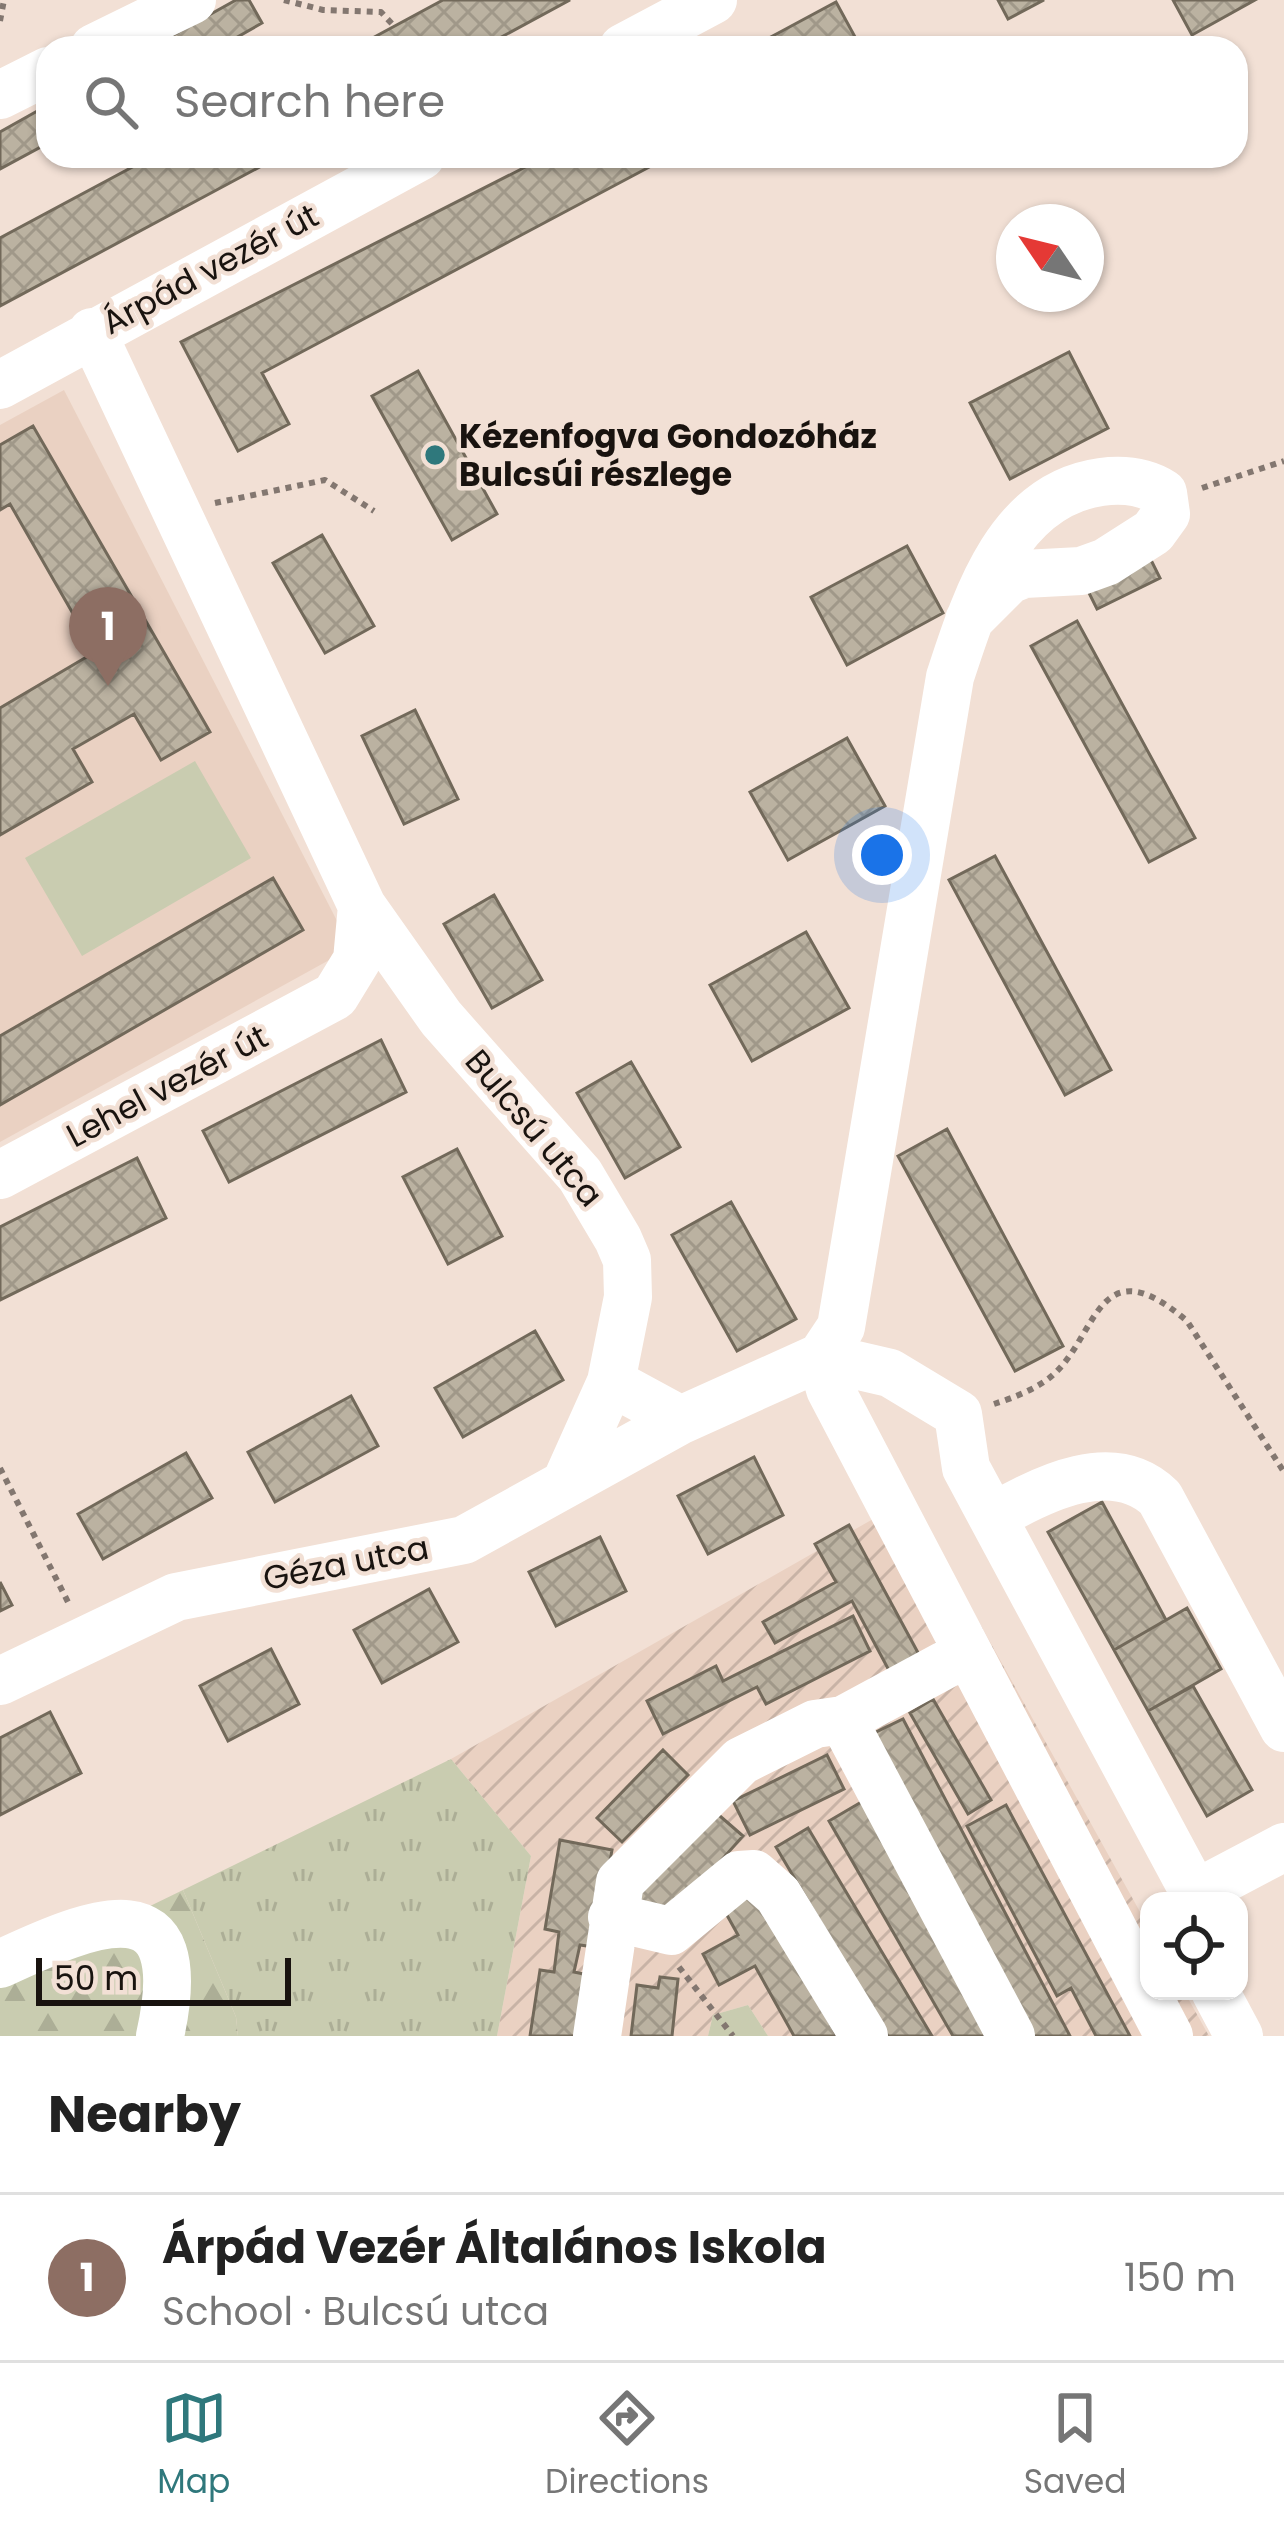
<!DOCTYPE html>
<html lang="en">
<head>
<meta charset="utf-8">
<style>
	:root { --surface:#fff; --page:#f6f6f6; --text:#222; --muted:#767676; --line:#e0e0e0; --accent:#2f787c }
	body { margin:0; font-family:Poppins,sans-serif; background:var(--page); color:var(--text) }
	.controls { position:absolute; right:36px; bottom:36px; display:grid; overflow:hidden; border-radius:24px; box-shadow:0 3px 9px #0004 }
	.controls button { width:108px; height:108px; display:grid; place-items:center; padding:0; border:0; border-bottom:3px solid var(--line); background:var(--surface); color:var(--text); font:60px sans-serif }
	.compass { position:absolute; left:996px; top:204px; width:108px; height:108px; border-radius:50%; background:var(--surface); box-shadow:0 3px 9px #0004; rotate:305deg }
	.scale { position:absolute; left:36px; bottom:30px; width:255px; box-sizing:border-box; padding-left:12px; border:6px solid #19130f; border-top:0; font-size:33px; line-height:42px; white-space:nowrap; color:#19130f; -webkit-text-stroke:9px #f2e0d5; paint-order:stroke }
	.you { position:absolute; left:882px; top:855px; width:42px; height:42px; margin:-30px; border:9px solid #fff; border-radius:50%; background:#1a73e8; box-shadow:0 0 0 18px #1a73e833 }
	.badge { display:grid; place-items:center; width:78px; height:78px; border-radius:50%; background:var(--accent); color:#fff; font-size:39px; font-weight:700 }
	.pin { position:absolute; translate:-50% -99px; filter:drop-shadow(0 3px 6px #0008) }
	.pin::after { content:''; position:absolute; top:63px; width:42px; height:36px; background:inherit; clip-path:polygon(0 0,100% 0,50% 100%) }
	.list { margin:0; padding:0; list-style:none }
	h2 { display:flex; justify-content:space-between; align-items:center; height:156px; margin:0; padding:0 48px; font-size:51px }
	h2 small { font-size:39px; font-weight:400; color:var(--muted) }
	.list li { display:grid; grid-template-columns:78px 1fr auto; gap:36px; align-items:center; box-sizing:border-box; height:168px; padding:0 48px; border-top:3px solid var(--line) }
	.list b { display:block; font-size:45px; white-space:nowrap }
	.list p { margin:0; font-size:39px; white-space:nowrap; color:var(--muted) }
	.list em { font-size:39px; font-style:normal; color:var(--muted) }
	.icon { flex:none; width:66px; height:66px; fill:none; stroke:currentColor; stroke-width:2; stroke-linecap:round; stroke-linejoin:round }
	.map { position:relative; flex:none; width:1284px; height:2036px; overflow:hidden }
	.search { position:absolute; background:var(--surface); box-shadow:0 3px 9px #0004; left:36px; right:36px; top:36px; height:132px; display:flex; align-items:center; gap:30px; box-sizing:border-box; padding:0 42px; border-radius:36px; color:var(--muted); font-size:45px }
	.sheet { height:324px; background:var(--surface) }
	nav { display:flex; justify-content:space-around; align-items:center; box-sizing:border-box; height:168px; border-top:3px solid var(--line); background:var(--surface); font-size:33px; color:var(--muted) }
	nav a { display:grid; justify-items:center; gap:6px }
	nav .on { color:var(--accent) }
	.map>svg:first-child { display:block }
</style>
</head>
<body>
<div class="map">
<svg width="1284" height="2036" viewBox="0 0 1284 2036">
	<defs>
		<pattern id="industrial-furrows" width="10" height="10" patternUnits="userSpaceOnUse" patternTransform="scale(3)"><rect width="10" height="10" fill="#ead1c2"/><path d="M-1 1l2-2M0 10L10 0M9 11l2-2" fill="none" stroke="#c8b3a6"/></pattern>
		<pattern id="grass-tufts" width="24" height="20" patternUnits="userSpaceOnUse" patternTransform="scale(3)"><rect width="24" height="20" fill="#c9ccb0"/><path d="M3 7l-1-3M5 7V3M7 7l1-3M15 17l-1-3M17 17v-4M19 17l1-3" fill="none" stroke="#acae96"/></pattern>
		<pattern id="forest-firs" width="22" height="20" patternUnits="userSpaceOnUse" patternTransform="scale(3)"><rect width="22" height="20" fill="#c9ccb0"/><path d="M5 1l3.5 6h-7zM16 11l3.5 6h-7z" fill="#acae96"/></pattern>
		<pattern id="building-cross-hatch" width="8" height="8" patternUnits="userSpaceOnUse" patternTransform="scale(3)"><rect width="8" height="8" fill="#bbb2a1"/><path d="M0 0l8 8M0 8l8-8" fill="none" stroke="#a09889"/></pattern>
	</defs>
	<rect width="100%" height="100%" fill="#f2e0d5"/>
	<path fill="#ead1c2" d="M 64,390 L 351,948 L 0,1142 L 0,425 Z"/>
	<path fill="url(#industrial-furrows)" d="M 910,1498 L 1149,1928 L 1149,1991 L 1184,1991 L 1209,2036 L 768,2036 L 748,2005 L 713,2015 L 708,2036 L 497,2036 L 531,1856 L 451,1759 Z"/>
	<path fill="url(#grass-tufts)" d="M 451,1759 L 531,1856 L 497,2036 L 238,2036 L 236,2017 L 183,1890 Z"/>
	<path fill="url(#forest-firs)" d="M 183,1890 L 236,2017 L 238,2036 L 0,2036 L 0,1979 Z"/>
	<path fill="#c9ccb0" d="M 195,761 L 251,858 L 82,956 L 25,858 Z
		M 748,2005 L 768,2036 L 708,2036 L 713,2015 Z"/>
	<path fill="url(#building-cross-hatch)" stroke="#72695a" stroke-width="3" d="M 236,0 L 249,0 L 262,23 L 218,48 L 150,48 Z
		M 443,0 L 570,0 L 481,48 L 354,48 Z
		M 998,0 L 1044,0 L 1008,19 Z
		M 1173,0 L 1255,0 L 1192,35 Z
		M 836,2 L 861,48 L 750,48 L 782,31 Z
		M 48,105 L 48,143 L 0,169 L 0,132 Z
		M 153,156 L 280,156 L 0,306 L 0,238 Z
		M 547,156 L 670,156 L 262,373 L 289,424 L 238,451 L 181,342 Z
		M 1069,352 L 1108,428 L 1010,479 L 970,403 Z
		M 418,371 L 497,514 L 452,540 L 372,396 Z
		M 33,426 L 210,732 L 161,760 L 134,714 L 73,749 L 92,782 L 0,835 L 0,708 L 95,652 L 10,504 L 0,510 L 0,445 Z
		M 322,535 L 374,626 L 325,653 L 273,563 Z
		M 907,546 L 943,613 L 847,665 L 811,597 Z
		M 1149,556 L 1160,578 L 1097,609 L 1086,587 Z
		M 1077,621 L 1195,838 L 1149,862 L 1031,646 Z
		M 415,710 L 458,799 L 404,824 L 362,736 Z
		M 847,738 L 885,806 L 788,860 L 750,792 Z
		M 995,856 L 1111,1070 L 1065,1095 L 949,880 Z
		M 273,878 L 303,930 L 0,1105 L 0,1036 Z
		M 494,895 L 542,980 L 492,1008 L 444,924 Z
		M 806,932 L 849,1008 L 752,1061 L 710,985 Z
		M 381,1040 L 406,1092 L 229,1182 L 203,1131 Z
		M 631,1062 L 680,1147 L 625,1178 L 577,1093 Z
		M 947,1129 L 1063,1346 L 1015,1371 L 898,1156 Z
		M 457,1149 L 502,1236 L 448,1264 L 403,1177 Z
		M 137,1158 L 166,1218 L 0,1300 L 0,1227 Z
		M 731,1202 L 796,1319 L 737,1351 L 672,1235 Z
		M 535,1331 L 563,1380 L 463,1437 L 435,1388 Z
		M 351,1396 L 378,1446 L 275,1502 L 248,1452 Z
		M 186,1453 L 212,1498 L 103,1559 L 78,1514 Z
		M 754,1457 L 783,1515 L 708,1554 L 678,1496 Z
		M 1102,1502 L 1166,1620 L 1114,1650 L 1048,1532 Z
		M 849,1525 L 923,1662 L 893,1678 L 852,1601 L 775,1643 L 763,1622 L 836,1582 L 815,1544 Z
		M 600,1537 L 626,1591 L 556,1626 L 529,1572 Z
		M 0,1582 L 12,1605 L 0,1611 Z
		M 429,1589 L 458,1642 L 382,1683 L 354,1630 Z
		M 1187,1608 L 1221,1669 L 1148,1711 L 1114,1650 Z
		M 853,1616 L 870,1651 L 766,1704 L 757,1687 L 663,1734 L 647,1701 L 716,1666 L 723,1681 Z
		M 271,1649 L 299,1704 L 228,1741 L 200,1686 Z
		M 1193,1686 L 1252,1790 L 1207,1816 L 1148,1711 Z
		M 933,1699 L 991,1800 L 968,1814 L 910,1713 Z
		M 50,1712 L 81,1773 L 0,1815 L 0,1738 Z
		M 903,1719 L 1070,2036 L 1030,2036 L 870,1735 Z
		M 663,1750 L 688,1775 L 622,1842 L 597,1818 Z
		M 827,1755 L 844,1789 L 750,1835 L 733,1801 Z
		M 863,1801 L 991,2036 L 953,2036 L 829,1821 Z
		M 1006,1805 L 1130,2036 L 1096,2036 L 1071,1988 L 1057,1996 L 967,1826 Z
		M 713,1810 L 743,1836 L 665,1923 L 636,1897 Z
		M 808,1828 L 932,2036 L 888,2036 L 776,1847 Z
		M 560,1840 L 612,1850 L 594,1947 L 580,1945 L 574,1972 L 589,1975 L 580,2036 L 530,2036 L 540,1970 L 554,1972 L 559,1932 L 545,1929 Z
		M 757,1889 L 837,2036 L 794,2036 L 755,1966 L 719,1985 L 703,1954 L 738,1935 L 723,1908 Z
		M 660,1977 L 678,1979 L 672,2036 L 631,2036 L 637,1985 L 658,1988 Z"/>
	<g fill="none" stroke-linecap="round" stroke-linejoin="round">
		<path stroke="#837770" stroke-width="6" stroke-dasharray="6 6" stroke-linecap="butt" d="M 284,0 L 323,10 L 381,12 L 394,26
			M 0,21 L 4,0
			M 1202,488 L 1284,461
			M 215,503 L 325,480 L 374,511
			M 994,1404 C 1013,1398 1039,1388 1054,1374 C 1098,1334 1098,1245 1187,1321 L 1284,1472
			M 0,1468 L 69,1604
			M 679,1967 L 733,2036"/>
		<path stroke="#fff" stroke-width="48" d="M 94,48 L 192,0
			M 623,48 L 713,0
			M 0,95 L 48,71
			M 92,332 L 362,906 L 441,1018 L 580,1175 L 618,1239 L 627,1260 L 628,1297 L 611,1382 L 681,1420 L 821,1357 L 841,1327 L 950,677 C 975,601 1007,495 1101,482 C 1123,479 1144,481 1163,493 L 1166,514 L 1153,532 L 1106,562 L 1081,571 L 1024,574 L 1009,580 L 969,620
			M 0,385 L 421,156
			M 0,1175 L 335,996 L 357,960 L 362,906
			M 567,1480 L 611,1382
			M 995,1516 C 1043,1488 1114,1453 1160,1498 L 1284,1728
			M 0,1681 L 176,1597 L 464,1540 L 681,1420
			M 843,1720 L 1011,2036
			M 612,1917 L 671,1931 L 739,1875 L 754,1874 L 778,1895 L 864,2036
			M 0,1964 C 94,1920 195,1878 160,2036
			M 1215,1991 L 1239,2036
			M 597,2036 L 620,1882 L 741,1761 L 815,1724 L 843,1720 L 967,1653
			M 1169,2036 L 830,1389 L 821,1357 L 890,1373 L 958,1414 L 966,1468 L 1195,1894 L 1284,1847"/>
	</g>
	<circle fill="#2f787c" stroke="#f2e0d5" stroke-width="4.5" cx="435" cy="455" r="12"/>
	<g text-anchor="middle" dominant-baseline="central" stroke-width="9" stroke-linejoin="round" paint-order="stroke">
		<g font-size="33" fill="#19130f" stroke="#f2e0d5">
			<text transform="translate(210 269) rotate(-28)">Árpád vezér út</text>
			<text transform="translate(167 1086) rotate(-28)">Lehel vezér út</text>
			<text transform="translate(534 1128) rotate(50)">Bulcsú utca</text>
			<text transform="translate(346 1563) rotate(-11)">Géza utca</text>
		</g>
		<g font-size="33" font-weight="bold" fill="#19130f" stroke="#f2e0d5" text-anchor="start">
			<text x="459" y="436">Kézenfogva Gondozóház<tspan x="459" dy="38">Bulcsúi részlege</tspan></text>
		</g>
	</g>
</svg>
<div class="controls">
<button><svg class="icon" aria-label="locate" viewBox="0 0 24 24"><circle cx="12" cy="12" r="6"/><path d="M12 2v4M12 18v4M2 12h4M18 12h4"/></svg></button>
</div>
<svg class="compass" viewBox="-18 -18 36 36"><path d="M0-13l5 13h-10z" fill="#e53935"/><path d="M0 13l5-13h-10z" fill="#767676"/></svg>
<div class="scale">50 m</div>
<div class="you"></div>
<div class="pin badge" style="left:108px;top:686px;background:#8d6e63">1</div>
<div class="search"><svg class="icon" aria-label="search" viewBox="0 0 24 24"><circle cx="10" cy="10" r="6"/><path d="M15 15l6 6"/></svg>Search here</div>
</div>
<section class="sheet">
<h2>Nearby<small></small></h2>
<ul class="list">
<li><span class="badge" style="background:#8d6e63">1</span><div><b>Árpád Vezér Általános Iskola</b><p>School · Bulcsú utca</p></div><em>150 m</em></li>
</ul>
</section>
<nav>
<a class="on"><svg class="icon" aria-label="map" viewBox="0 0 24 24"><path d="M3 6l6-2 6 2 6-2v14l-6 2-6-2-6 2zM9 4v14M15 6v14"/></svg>Map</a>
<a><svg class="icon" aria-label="directions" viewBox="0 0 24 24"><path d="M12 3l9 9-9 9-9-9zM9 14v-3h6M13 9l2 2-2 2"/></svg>Directions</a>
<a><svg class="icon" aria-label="saved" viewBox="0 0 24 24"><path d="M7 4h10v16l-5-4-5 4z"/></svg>Saved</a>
</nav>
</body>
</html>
